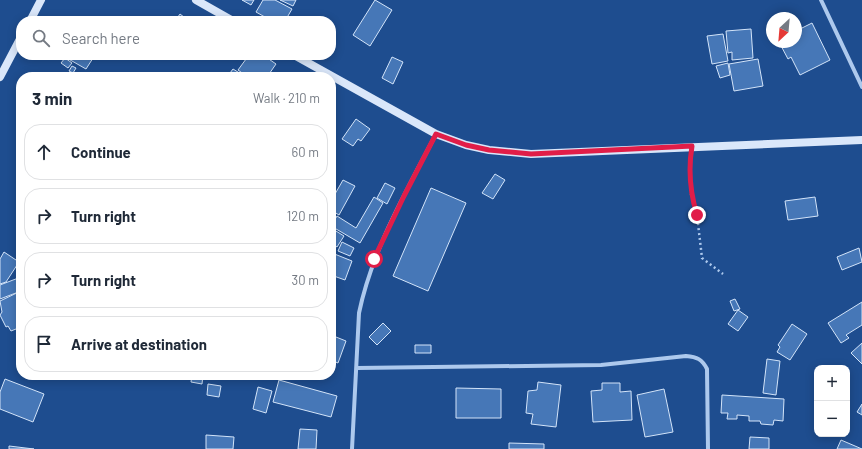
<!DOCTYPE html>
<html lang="en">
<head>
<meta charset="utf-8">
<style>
	:root { --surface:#fff; --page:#f6f6f7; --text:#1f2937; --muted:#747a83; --line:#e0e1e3 }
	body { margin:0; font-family:Barlow,sans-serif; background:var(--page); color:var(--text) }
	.controls { position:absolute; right:12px; bottom:12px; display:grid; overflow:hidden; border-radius:8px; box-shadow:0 2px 10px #0003 }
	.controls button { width:36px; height:36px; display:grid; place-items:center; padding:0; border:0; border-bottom:1px solid var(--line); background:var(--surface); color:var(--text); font:20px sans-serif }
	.compass { position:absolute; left:766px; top:12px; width:36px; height:36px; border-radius:50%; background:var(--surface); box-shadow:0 2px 10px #0003; rotate:206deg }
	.stop { position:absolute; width:12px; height:12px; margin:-9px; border:3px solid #e11d48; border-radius:50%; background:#fff }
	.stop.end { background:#e11d48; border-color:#fff; box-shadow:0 1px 4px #0008 }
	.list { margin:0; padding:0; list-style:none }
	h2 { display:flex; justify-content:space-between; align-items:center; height:52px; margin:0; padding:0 16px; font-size:17px }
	h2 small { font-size:13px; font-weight:400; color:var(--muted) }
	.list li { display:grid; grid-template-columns:26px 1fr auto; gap:12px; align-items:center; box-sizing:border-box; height:56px; margin:0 8px 8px; padding:0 8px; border:1px solid var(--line); border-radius:16px }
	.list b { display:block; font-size:15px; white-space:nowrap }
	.list em { font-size:13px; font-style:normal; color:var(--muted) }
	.icon { flex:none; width:22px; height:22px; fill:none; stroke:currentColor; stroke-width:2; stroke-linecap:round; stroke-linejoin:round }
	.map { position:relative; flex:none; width:862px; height:449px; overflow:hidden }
	.search { position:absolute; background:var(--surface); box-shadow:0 2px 10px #0003; left:16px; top:16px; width:320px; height:44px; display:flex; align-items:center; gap:10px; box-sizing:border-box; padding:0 14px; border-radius:16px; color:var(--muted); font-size:15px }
	.panel { position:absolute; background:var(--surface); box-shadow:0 2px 10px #0003; left:16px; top:72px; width:320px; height:308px; border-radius:16px }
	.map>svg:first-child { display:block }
</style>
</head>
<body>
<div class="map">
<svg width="862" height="449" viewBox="0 0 862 449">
	<rect width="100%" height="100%" fill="#1e4d8f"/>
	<path fill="#4677b7" stroke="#d3e4f9" d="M 242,0 L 254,0 L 251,5 Z
		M 263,0 L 275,0 L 292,9 L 285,21 L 272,21 L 256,12 Z
		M 280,0 L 296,0 L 293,6 Z
		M 375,0 L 392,10 L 370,46 L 353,35 Z
		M 180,14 L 189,21 L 175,21 Z
		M 812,23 L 830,60 L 800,75 L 791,57 L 788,59 L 779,42 L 796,42 L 796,31 Z
		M 751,29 L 753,58 L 732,60 L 732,52 L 728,53 L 726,31 Z
		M 723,34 L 728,61 L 712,64 L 707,36 Z
		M 66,55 L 95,55 L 86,69 L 65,57 Z
		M 249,55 L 263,55 L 276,64 L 267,77 L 248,77 L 238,70 Z
		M 392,57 L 403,62 L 393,84 L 382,78 Z
		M 65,58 L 72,63 L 68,68 L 61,63 Z
		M 758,59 L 763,86 L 734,91 L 729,64 Z
		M 728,63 L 730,75 L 720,78 L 716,66 Z
		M 72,66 L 76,68 L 73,73 L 69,71 Z
		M 233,69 L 246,77 L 235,77 L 230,73 Z
		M 356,119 L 370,129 L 361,141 L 358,139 L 353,146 L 342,139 Z
		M 495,174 L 505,180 L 493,199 L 482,193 Z
		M 343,180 L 355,186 L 339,215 L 331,210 L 331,201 Z
		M 385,183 L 395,188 L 387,204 L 377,198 Z
		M 431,188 L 466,203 L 428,291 L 393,276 Z
		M 374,197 L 383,203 L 360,243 L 331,226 L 337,216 L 356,228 Z
		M 815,197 L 818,216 L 788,220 L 785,201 Z
		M 331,228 L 344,236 L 337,247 L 331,243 Z
		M 342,242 L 354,248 L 350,256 L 338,251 Z
		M 859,248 L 862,262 L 842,270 L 837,257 Z
		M 4,252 L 19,262 L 6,282 L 0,284 L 0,259 Z
		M 332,253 L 352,261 L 345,280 L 331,275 Z
		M 21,277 L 21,291 L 0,299 L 0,285 Z
		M 21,291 L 21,327 L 11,331 L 8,326 L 6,327 L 0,315 L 2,312 L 0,301 Z
		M 735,299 L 740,309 L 734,311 L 730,301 Z
		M 862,302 L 862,325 L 846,335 L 849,338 L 841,343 L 828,323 Z
		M 738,310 L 748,317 L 738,331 L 728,324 Z
		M 383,323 L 391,331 L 377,345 L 369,337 Z
		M 792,324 L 807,334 L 790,360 L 777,352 L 780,347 L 778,345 Z
		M 331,335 L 346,341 L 338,363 L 331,360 Z
		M 862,343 L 862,364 L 851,353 Z
		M 415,345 L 431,345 L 431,353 L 415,353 Z
		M 767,359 L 780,361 L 776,395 L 763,393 Z
		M 192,375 L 203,375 L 202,384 L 191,382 Z
		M 5,379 L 44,394 L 33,422 L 0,409 L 0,392 Z
		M 279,380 L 337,396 L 331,417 L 273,402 Z
		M 538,382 L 561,385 L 556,427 L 531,424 L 533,414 L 526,413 L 528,391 L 537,390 Z
		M 602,383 L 620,383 L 620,392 L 631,391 L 632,420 L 593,422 L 591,391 L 602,390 Z
		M 208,384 L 221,386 L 219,397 L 207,395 Z
		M 258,387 L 272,391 L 266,413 L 253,409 Z
		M 456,388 L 501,389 L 501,418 L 456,418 Z
		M 664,389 L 673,432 L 645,437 L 637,395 Z
		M 722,395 L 784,399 L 783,421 L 774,420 L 773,425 L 761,424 L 760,421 L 749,421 L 749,416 L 737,415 L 737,419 L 727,419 L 728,413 L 721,413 Z
		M 862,404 L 862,415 L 857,412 Z
		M 300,429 L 317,430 L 316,449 L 298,449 Z
		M 206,435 L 234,437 L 233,449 L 206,449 Z
		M 750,437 L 769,438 L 769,449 L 749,449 Z
		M 841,440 L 862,449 L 837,449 Z
		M 509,443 L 544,444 L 544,449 L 509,449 Z
		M 9,446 L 34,449 L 9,449 Z"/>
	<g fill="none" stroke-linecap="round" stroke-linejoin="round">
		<path stroke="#adc9ed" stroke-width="2.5" stroke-dasharray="2 3" stroke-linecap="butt" d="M 690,159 L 691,194 L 697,215 L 702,258 L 723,274"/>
		<path stroke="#adc9ed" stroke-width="4" d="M 821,0 L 862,87
			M 357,368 L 601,365 L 686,356 C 697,357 702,359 707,369 L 708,449
			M 352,449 L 359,313 C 372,250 406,192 436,134"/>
		<path stroke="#dae7fa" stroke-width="8" d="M 196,0 L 233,21
			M 30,21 L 41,0
			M 294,55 L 436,134 L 466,145 L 489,150 L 531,154 L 862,140
			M 0,77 L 21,37"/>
	</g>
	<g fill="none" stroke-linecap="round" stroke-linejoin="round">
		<path stroke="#e11d48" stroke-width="5" d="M 374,259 L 404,196 L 436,134 L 466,145 L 489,150 L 531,154 L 692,146 C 688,170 690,192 697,215"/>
	</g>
</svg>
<div class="controls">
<button>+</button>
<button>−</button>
</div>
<svg class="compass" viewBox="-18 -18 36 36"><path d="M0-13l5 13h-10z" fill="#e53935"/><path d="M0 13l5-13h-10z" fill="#747a83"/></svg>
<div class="stop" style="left:374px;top:259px"></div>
<div class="stop end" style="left:697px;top:215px"></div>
<div class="search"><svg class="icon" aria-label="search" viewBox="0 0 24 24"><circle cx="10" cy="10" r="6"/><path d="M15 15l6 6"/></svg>Search here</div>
<section class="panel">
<h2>3 min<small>Walk · 210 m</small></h2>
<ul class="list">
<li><svg class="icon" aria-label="ahead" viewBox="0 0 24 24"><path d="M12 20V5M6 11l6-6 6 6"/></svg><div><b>Continue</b></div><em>60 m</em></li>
<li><svg class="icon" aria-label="right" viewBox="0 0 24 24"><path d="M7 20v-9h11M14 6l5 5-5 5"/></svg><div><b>Turn right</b></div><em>120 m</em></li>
<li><svg class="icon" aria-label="right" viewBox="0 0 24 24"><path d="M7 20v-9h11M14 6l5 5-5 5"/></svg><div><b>Turn right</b></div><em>30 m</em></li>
<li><svg class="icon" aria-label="arrive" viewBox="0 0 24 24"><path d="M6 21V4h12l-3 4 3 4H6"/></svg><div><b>Arrive at destination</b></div></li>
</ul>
</section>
</div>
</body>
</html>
